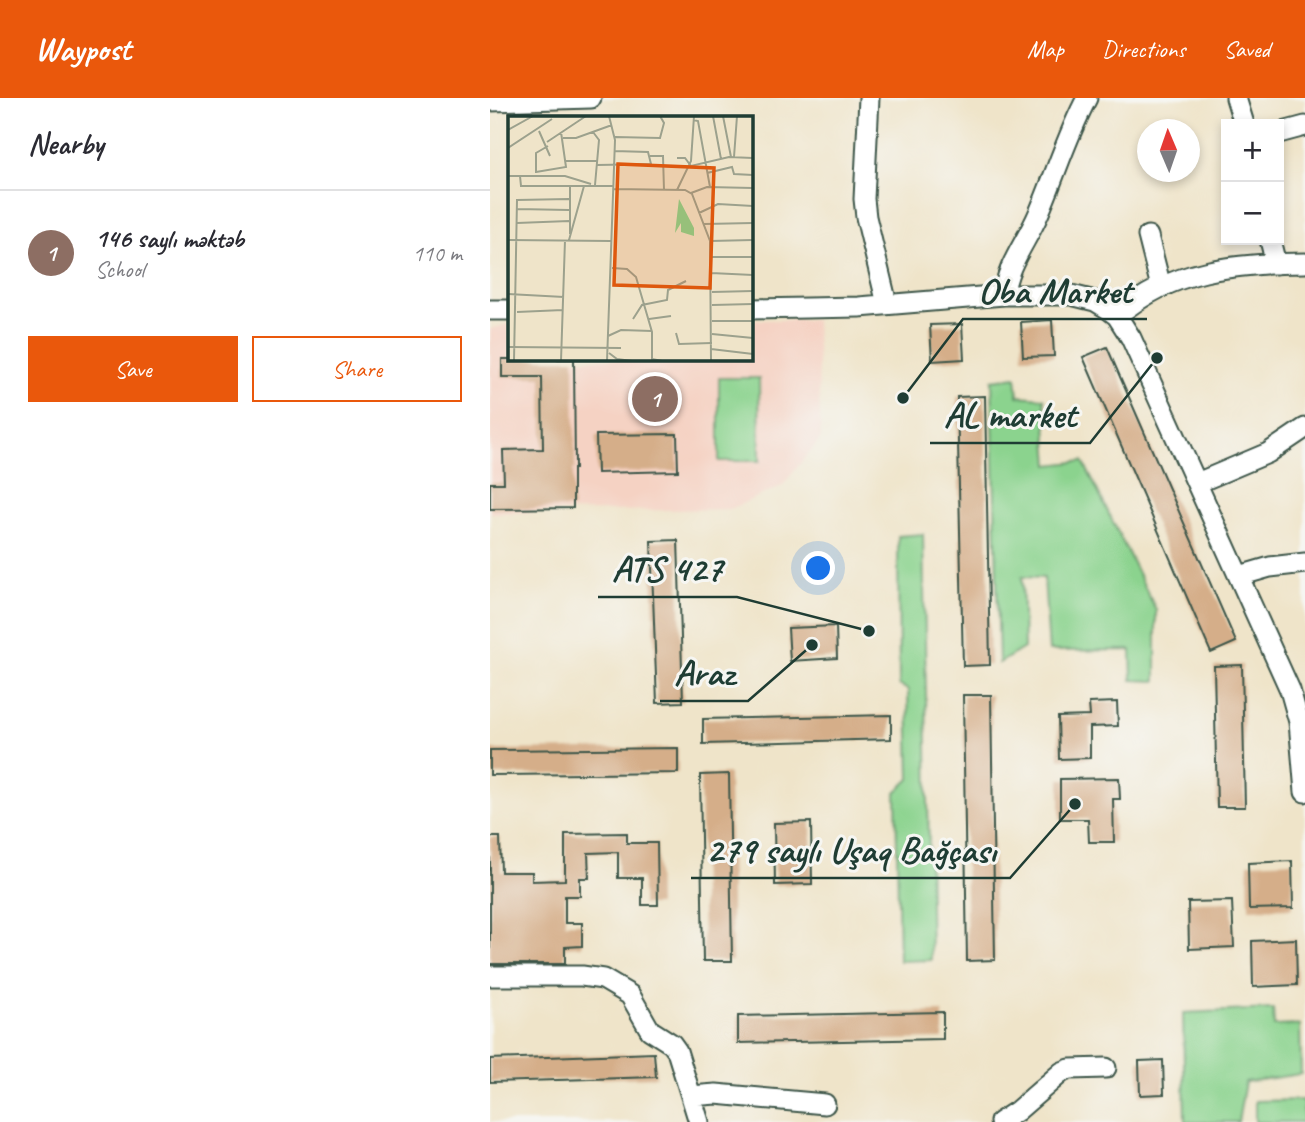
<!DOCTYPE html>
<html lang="en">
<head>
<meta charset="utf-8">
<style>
	:root { --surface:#fff; --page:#f2f2f3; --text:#2b2b33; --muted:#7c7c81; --line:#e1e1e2; --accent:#ea580c }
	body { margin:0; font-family:Caveat,sans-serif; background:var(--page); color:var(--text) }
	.controls { position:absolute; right:21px; top:21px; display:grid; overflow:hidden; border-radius:0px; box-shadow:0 4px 10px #0003 }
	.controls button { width:63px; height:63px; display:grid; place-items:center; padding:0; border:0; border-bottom:2px solid var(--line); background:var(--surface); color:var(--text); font:35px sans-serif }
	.compass { position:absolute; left:647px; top:21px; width:63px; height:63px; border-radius:50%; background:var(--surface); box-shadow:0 4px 10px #0003; rotate:358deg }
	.you { position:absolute; left:329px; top:471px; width:24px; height:24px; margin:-18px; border:5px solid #fff; border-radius:50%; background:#1a73e8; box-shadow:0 0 0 10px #1a73e833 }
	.badge { display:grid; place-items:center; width:46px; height:46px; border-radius:50%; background:var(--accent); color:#fff; font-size:23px; font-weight:700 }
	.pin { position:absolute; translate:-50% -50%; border:4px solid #fff; box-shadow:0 2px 7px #0006 }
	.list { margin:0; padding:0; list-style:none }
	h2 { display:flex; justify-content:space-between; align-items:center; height:91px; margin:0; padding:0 28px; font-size:30px }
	h2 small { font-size:23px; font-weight:400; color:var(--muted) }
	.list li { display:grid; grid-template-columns:46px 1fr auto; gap:21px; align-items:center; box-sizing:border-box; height:126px; padding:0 28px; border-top:2px solid var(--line) }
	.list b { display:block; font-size:26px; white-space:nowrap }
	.list p { margin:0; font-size:23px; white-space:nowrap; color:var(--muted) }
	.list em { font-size:23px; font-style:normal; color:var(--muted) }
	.actions { display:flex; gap:14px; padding:21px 28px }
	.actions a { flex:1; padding:16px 0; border:2px solid var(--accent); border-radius:0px; text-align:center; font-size:24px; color:var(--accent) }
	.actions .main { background:var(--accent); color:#fff }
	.map { position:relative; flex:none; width:815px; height:1024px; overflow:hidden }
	header { display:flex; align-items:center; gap:42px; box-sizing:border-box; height:98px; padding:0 35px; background:var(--accent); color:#fff }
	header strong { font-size:33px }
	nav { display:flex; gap:38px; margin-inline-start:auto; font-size:24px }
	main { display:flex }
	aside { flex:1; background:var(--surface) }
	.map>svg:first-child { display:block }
</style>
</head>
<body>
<header>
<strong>Waypost</strong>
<nav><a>Map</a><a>Directions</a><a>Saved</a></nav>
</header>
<main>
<aside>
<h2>Nearby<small></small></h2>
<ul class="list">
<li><span class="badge" style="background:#8d6e63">1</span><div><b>146 saylı məktəb</b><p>School</p></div><em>110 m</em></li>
</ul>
<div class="actions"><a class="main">Save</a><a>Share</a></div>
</aside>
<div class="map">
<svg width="815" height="1024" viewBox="0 0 815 1024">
	<rect width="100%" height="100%" fill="#f6f6f2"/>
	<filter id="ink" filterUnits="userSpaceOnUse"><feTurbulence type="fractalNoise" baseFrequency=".0143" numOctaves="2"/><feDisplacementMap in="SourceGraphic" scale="14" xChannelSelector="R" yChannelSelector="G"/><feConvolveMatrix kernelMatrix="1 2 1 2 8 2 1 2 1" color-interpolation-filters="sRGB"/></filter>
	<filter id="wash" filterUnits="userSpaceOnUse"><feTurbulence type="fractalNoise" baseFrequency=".00686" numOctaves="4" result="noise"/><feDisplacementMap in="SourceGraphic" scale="28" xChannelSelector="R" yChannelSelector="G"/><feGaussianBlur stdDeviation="1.57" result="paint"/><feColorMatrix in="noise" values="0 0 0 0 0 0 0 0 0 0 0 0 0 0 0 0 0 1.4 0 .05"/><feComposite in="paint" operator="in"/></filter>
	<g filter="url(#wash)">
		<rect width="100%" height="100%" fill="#efe4c9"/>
		<path fill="#f5d2c3" d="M 261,222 L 326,222 L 331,340 L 292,388 L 240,411 L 0,415 L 0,231 L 19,226 L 19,261 L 261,261 Z"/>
		<path fill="#8bd38e" stroke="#558861" stroke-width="2" d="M 526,279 L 528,298 L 554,300 L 559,367 L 593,363 L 666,512 L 666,583 L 642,582 L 641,552 L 559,553 L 554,480 L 532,479 L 534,550 L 509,565 L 502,282 Z
			M 229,280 L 269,280 L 270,363 L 229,363 Z
			M 433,436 L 441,862 L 409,863 L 406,694 L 420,681 L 418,592 L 409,587 L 408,438 Z
			M 783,911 L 784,928 L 810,927 L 811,976 L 755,984 L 748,1024 L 695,1024 L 693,915 Z
			M 813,1002 L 814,1024 L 765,1024 L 765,1003 Z"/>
		<g id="blocks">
			<path fill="#d5ae89" d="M 562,222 L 564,258 L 533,259 L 531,224 Z
				M 472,226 L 474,261 L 442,263 L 440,227 Z
				M 617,249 L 746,544 L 721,555 L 593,259 Z
				M 12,261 L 84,261 L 85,371 L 83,371 L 83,410 L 0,411 L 0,385 L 14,385 L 13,352 L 53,351 L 52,279 L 12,279 Z
				M 495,298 L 500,567 L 473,568 L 467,299 Z
				M 187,336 L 188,373 L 107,375 L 106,337 Z
				M 188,442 L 193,604 L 167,605 L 161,443 Z
				M 346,528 L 347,560 L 300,563 L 298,530 Z
				M 752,567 L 755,709 L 727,709 L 724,568 Z
				M 473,597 L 501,597 L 505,862 L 477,863 Z
				M 627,604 L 628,628 L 600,629 L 600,660 L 569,661 L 568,619 L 600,618 L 599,605 Z
				M 401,617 L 401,641 L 213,646 L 213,621 Z
				M 188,650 L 188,675 L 0,677 L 0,652 Z
				M 239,676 L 242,863 L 213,863 L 210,677 Z
				M 629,680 L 630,701 L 623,701 L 624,744 L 599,744 L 598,721 L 570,721 L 570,681 Z
				M 321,724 L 322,786 L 285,787 L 284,725 Z
				M 137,735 L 137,745 L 167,745 L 168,807 L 152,807 L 152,780 L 128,780 L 128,754 L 98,755 L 99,780 L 90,780 L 90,798 L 75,798 L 75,825 L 92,825 L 92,848 L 75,849 L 75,866 L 0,866 L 0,739 L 10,739 L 11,774 L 42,774 L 42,783 L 75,782 L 75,736 Z
				M 802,763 L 803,810 L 759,811 L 758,765 Z
				M 742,803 L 744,849 L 699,851 L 698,804 Z
				M 806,841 L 807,887 L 763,889 L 762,843 Z
				M 453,914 L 453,941 L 248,945 L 248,918 Z
				M 164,955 L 166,979 L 0,984 L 0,961 Z
				M 673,962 L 674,996 L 650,997 L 649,963 Z"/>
		</g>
	</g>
	<g filter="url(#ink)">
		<use href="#blocks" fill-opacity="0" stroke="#3e564a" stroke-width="2"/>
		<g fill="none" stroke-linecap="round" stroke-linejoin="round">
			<g stroke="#3e564a" stroke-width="23">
				<path id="minor" d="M 379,0 L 374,101 L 376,119 L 397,206
					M 746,0 L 754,26
					M 0,3 L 101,0
					M 789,35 L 815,28
					M 658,138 L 671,189
					M 780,142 L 786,166
					M 514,197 C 516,168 537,143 548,117 C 565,78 577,37 597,0
					M 261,211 L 369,209 L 514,197 L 581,197 L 605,203 L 618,211 L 627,218 L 641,240 L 800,592 L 809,624 L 815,694
					M 0,212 L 19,212
					M 627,218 C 683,170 744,166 815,165
					M 707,385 L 778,355 L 815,330
					M 749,478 L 780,469 L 815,465
					M 0,878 L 92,878 L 113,881 L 140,897 L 160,932 L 182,946 L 187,953 L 209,1024
					M 201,998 L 226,996 L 335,1006
					M 510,1024 L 527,1013 L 572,974 L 580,971 L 616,970"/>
			</g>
			<use href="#minor" stroke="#fff" stroke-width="19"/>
		</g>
	</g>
	<g transform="translate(18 18)">
		<rect width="245" height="245" fill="#efe4c9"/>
		<path d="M 171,83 L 186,112 L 186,120 L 173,116 L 173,107 L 167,117 Z" fill="#8bd38e"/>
		<path fill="none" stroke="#9ca18d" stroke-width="2" d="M 205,0 L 213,43M 215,0 L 223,41M 185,4 L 190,5 L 202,71M 0,14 L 25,0M 31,15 L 42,40M 85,16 L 91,24 L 87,69M 107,21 L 152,22 L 156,7 L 152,0M 55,22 L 68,22 L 104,9M 39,26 L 78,0M 0,32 L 44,3M 142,40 L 155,40 L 156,74M 226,41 L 229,0M 169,42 L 177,42 L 183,50 L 221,41 L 245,42M 58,45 L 89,45M 89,49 L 143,48 L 140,36 L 106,35M 28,56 L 58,51 L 53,16M 28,57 L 28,37 L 40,30M 199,57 L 224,51 L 226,58 L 245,59M 0,60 L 57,60 L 83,68M 12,60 L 13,70 L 105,70M 105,73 L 177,74 L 184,78 L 202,125 L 203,245M 169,74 L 183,45 L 186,0M 183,77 L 199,71 L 245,72M 9,93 L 61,94M 191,97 L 210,88 L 245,90M 9,107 L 61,105M 196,108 L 245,107M 62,118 L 62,70M 0,124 L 103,125M 61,124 L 76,70M 202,125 L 245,124M 245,131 L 245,158M 203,141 L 245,141M 104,152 L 119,153 L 128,161 L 144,216 L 144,243 L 154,245M 203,157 L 245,159M 204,176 L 245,175M 0,178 L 56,181M 204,189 L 245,188M 9,196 L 55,194M 125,203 L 134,189 L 159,184 L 160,174 L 178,165M 141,203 L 163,200M 204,205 L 245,205M 168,217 L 171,228 L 204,227M 204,218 L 245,222M 100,220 L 113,214 L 144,215M 0,231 L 113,232M 203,233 L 245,238M 101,237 L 109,243 L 124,245M 6,245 L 9,84 L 61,83M 53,245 L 57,124M 99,245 L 107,24 L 101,0"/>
		<path fill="#de580e" fill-opacity="0.15" stroke="#de580e" stroke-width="3.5" d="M 110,48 L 206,52 L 202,172 L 106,169 Z"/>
		<rect width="245" height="245" fill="none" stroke="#1f3d34" stroke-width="3.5"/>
	</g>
	<path fill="none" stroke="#1f3d34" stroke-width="2.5" d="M413 300L473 221H657M667 260L600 345H440M379 533L247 499H108M322 547L258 603H170M585 706L520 780H201"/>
	<g fill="#1f3d34" stroke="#f6f6f2" stroke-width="2.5">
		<circle cx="413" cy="300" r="7"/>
		<circle cx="667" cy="260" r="7"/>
		<circle cx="379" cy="533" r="7"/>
		<circle cx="322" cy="547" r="7"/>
		<circle cx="585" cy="706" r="7"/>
	</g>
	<g font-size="37" text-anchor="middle" font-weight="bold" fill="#1f3d34" stroke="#f6f6f2" stroke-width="6" stroke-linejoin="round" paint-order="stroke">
		<text x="565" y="205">Oba Market</text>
		<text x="520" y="329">AL market</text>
		<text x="177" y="483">ATS 427</text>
		<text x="214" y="587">Araz</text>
		<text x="361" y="764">279 saylı Uşaq Bağçası</text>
	</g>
</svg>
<div class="controls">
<button>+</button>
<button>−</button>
</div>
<svg class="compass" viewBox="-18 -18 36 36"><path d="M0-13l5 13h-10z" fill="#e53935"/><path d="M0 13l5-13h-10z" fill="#7c7c81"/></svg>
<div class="you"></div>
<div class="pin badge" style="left:165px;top:301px;background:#8d6e63">1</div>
</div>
</main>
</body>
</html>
